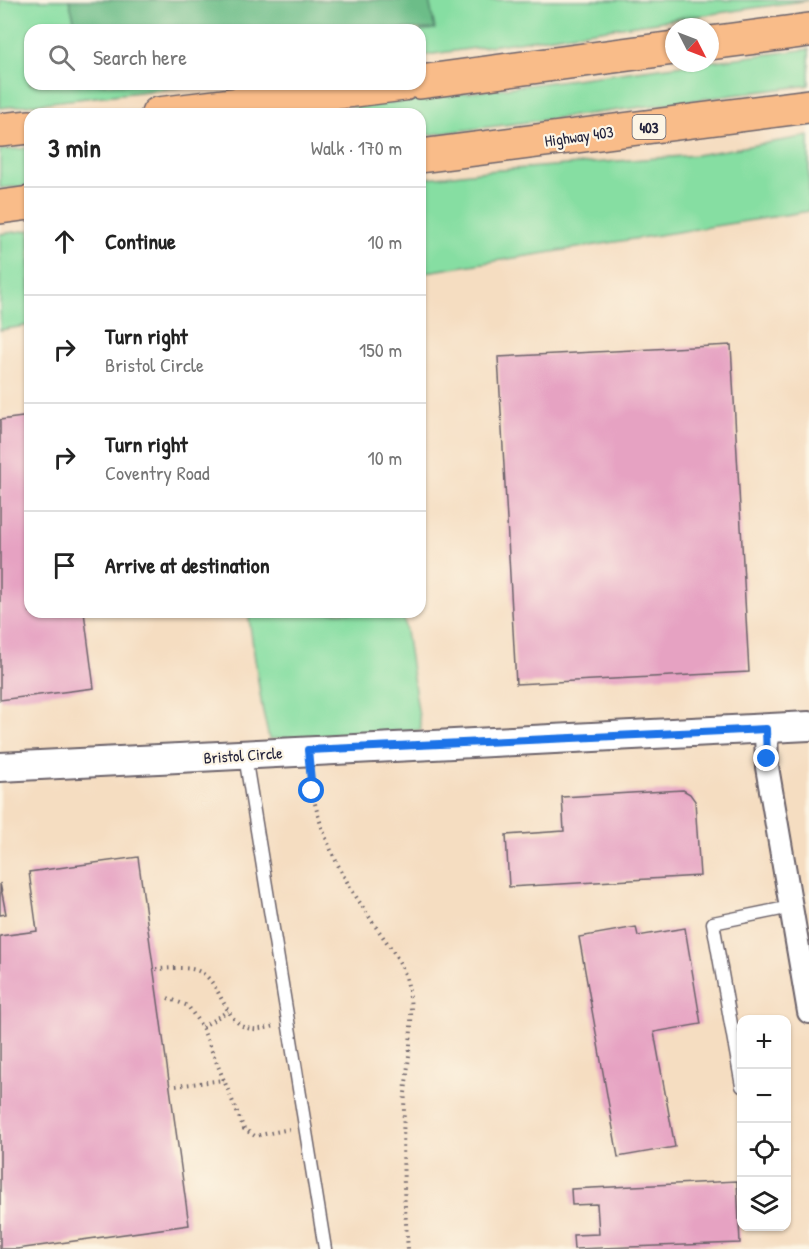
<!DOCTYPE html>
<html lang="en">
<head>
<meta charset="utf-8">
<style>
	:root { --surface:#fff; --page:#f6f6f6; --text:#222; --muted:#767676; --line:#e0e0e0 }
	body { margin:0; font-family:"Patrick Hand",sans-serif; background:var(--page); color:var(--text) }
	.controls { position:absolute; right:18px; bottom:18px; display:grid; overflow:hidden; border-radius:12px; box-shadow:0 2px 4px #0004 }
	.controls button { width:54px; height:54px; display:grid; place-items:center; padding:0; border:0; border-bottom:2px solid var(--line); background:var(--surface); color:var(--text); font:30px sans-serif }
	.compass { position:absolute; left:665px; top:18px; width:54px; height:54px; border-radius:50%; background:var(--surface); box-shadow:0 2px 4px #0004; rotate:132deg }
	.stop { position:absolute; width:18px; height:18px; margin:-14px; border:4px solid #1a73e8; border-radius:50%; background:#fff }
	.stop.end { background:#1a73e8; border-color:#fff; box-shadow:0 2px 6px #0008 }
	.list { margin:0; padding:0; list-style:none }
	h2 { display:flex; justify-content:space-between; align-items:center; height:78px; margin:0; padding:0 24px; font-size:26px }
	h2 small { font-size:20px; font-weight:400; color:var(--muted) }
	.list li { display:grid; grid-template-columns:39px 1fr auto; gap:18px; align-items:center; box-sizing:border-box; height:108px; padding:0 24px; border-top:2px solid var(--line) }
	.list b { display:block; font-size:22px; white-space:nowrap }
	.list p { margin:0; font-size:20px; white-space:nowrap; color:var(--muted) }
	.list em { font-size:20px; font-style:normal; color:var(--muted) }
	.icon { flex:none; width:33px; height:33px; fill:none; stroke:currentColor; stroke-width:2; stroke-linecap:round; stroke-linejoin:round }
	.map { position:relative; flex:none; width:809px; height:1249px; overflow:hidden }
	.search { position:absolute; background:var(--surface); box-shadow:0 2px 4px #0004; left:24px; top:24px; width:402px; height:66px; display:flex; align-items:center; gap:15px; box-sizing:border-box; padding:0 21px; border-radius:18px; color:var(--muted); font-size:22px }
	.panel { position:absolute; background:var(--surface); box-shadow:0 2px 4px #0004; left:24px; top:108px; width:402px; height:510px; border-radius:18px }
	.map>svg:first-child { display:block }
</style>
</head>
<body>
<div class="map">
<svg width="809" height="1249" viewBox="0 0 809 1249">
	<rect width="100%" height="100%" fill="#fcf5e5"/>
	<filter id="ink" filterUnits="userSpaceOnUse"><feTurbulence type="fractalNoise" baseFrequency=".0167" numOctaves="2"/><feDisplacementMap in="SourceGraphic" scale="12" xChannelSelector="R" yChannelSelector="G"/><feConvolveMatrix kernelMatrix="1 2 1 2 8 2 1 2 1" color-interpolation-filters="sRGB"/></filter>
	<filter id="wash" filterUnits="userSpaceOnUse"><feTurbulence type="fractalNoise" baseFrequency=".008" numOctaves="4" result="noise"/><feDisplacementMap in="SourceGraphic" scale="24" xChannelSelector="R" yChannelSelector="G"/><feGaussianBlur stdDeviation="1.35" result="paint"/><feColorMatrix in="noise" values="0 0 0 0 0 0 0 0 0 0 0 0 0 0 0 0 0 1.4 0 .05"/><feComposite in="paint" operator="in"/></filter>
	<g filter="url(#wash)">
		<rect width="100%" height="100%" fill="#f5ddc1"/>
		<path fill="#86dea2" stroke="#54806e" stroke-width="1.5" d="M 0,0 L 69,0 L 77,30 L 30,30 L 30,84 L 209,84 L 0,108 Z
			M 429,0 L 809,0 L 420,56 L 420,31 L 434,29 Z
			M 809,49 L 809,85 L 420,136 L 420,114 L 303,114 Z
			M 809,136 L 809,211 L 420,273 L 420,179 L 487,171 L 696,155 Z
			M 30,148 L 30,186 L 0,188 L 0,150 Z
			M 30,230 L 30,325 L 0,330 L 0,234 Z
			M 248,612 L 403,612 L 421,730 L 269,739 L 262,707 Z"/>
		<path fill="#6cbd88" stroke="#477062" stroke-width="1.5" d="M 69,0 L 429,0 L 435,29 L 77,30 Z"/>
		<g id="blocks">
			<path fill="#e6a2c2" d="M 731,345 L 749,672 L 516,684 L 498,357 Z
				M 30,416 L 30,612 L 84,612 L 94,688 L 0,700 L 0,420 Z
				M 683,790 L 690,794 L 695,801 L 700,876 L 509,887 L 506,835 L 564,831 L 562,797 Z
				M 138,857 L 189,1225 L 17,1249 L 0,1249 L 0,936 L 37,931 L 29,872 Z
				M 0,883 L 6,914 L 0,915 Z
				M 636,927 L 638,936 L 685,928 L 701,1024 L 654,1032 L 675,1147 L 618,1157 L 579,937 Z
				M 737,1181 L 740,1243 L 574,1249 L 573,1235 L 599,1234 L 597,1204 L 572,1205 L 571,1189 Z"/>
		</g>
	</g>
	<g filter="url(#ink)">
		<use href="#blocks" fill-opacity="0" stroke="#6c636a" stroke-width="1.5"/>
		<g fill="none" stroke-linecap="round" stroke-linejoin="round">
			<g stroke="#6c636a" stroke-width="15">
				<path id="service" d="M 245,756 L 325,1249
					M 742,1086 L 713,923 L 791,907"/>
			</g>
			<g stroke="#6c636a" stroke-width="26">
				<path id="minor" d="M 766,729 L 767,767 L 809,1012"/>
			</g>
			<g stroke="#6c636a" stroke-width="32">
				<path id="tertiary" d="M 0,767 L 809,726"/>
			</g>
			<g stroke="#6c636a" stroke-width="36">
				<path id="motorway" d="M 710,43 L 809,30
					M 420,82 L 674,48
					M 158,114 L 404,84
					M 0,130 L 30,127
					M 420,156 L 809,106
					M 0,207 L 30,203"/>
			</g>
			<path stroke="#6c636a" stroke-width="4" stroke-dasharray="1.5 4.5" stroke-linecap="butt" d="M 310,774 C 315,825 339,873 368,915 C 381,936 401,957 407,981 C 417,1022 406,1067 404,1108 C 402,1156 404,1202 408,1249
				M 156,969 C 169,969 190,965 202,973 C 223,986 225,1027 253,1029 C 260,1030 269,1027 276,1026
				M 168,998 L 188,1006 L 202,1027 L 244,1129 L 255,1136 L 290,1129
				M 202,1027 L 228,1011
				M 176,1086 L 224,1080"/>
			<use href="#service" stroke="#fff" stroke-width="12"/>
			<use href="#minor" stroke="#fff" stroke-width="22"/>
			<use href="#tertiary" stroke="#fff" stroke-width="28"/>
			<use href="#motorway" stroke="#f9bc89" stroke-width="33"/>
		</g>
	</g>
	<g fill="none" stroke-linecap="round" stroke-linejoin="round" filter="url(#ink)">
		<path stroke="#1a73e8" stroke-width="8" d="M 312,791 L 308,750 L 766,729 L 767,759"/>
	</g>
	<g text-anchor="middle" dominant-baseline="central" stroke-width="4.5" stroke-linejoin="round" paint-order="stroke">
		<rect fill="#fcf5e5" stroke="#63616e" stroke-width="1.5" x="632.5" y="115" width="33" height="24" rx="4.5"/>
		<g font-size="15" font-weight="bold" fill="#22223b">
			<text x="649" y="127">403</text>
		</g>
		<g font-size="16" fill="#22223b" stroke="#fcf5e5">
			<text transform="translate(579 136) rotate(-8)">Highway 403</text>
			<text transform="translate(243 755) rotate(-4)">Bristol Circle</text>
		</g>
	</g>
</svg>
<div class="controls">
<button>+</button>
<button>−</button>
<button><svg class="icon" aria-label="locate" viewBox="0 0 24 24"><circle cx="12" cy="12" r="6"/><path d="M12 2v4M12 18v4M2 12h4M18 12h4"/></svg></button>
<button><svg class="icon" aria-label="layers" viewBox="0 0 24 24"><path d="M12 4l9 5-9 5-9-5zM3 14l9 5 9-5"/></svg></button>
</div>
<svg class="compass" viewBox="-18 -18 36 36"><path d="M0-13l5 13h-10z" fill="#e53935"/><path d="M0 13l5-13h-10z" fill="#767676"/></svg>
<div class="stop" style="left:312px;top:791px"></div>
<div class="stop end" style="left:767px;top:759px"></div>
<div class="search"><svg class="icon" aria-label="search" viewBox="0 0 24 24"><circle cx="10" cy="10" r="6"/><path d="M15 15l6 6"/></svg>Search here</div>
<section class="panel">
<h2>3 min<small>Walk · 170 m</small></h2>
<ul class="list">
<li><svg class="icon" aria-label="ahead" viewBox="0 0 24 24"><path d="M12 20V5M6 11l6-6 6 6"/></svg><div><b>Continue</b></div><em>10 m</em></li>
<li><svg class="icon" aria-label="right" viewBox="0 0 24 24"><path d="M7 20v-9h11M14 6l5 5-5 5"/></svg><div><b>Turn right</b><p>Bristol Circle</p></div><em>150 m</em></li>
<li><svg class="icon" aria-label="right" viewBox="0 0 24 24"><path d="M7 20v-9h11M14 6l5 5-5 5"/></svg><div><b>Turn right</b><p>Coventry Road</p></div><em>10 m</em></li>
<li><svg class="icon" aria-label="arrive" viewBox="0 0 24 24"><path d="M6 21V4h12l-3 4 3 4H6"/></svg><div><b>Arrive at destination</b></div></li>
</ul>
</section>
</div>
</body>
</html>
